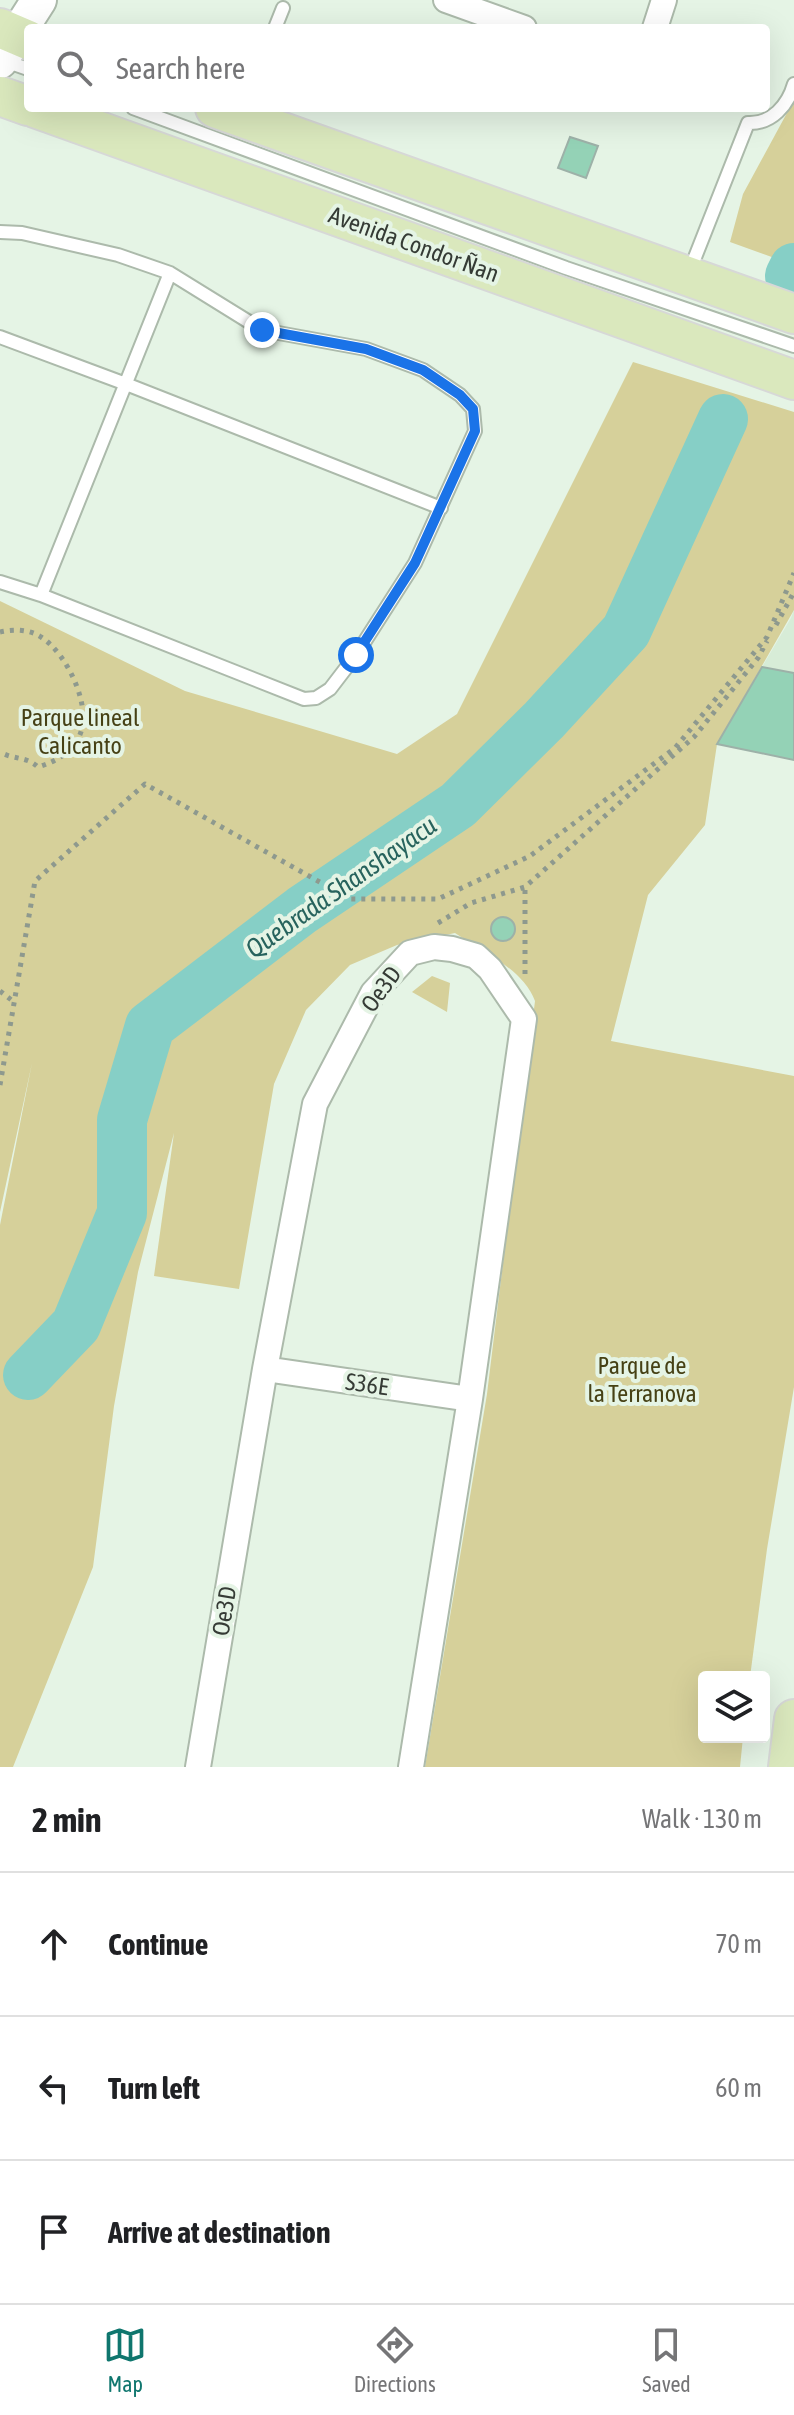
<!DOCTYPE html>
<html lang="en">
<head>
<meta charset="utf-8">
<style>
	:root { --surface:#fff; --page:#f6f6f6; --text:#202124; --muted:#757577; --line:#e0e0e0; --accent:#0f766e }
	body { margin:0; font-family:"Asap Condensed",sans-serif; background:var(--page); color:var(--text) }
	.controls { position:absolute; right:24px; bottom:24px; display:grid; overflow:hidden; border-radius:8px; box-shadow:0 8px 32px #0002 }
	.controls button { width:72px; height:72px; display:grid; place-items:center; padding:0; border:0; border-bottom:2px solid var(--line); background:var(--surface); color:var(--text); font:40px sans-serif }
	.stop { position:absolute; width:24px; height:24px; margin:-18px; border:6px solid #1a73e8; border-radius:50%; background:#fff }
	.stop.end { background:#1a73e8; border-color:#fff; box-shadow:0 2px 8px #0008 }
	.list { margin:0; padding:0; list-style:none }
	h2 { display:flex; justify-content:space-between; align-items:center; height:104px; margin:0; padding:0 32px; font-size:34px }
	h2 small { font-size:26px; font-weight:400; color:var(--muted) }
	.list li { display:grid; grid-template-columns:52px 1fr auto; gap:24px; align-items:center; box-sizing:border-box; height:144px; padding:0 32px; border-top:2px solid var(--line) }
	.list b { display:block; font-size:30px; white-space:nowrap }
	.list em { font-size:26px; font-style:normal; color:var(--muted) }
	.icon { flex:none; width:44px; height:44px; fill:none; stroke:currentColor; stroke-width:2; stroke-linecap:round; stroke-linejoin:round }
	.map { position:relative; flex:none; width:794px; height:1767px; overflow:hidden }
	.search { position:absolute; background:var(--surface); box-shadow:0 8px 32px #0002; left:24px; right:24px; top:24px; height:88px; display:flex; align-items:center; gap:20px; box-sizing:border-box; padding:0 28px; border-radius:8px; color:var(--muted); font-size:30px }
	.sheet { height:536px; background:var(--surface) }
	nav { display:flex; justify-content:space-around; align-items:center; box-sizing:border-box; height:112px; border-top:2px solid var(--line); background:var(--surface); font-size:22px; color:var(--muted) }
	nav a { display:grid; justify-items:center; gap:4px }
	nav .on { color:var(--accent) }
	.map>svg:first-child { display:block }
</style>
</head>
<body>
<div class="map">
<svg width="794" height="1767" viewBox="0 0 794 1767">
	<rect width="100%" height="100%" fill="#e5f4e5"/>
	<path fill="#d7ecd7" d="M 794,610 L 794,673 L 762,667 L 791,618 Z"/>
	<path fill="#d6d09a" d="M 794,100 L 794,265 L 730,242 L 743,194 Z
		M 633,362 L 794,412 L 794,610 L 717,744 L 705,825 L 648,895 L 611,1041 L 794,1076 L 794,1387 L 767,1549 L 750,1677 L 704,1677 L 704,1737 L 743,1737 L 740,1767 L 425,1767 L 487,1394 L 535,1001 C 523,969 483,952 455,933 L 397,945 L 350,965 L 306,1010 L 274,1084 L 239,1289 L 154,1276 L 174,1133 L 138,1272 L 114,1406 L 93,1567 L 13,1767 L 0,1767 L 0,1225 L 32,1063 L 0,1212 L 0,601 L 185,691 L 397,754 L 457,714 Z
		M 432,976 L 450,983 L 447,1012 L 412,992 Z"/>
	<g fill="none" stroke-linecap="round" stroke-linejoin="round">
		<path stroke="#86cfc6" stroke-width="50" d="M 790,276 L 794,268
			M 28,1375 L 76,1325 L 122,1213 L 122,1120 L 150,1026 L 302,910 L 458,805 L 544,720 L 626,631 L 723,419"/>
	</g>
	<path fill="#94d2b6" stroke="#9db1a8" stroke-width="2" d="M 570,137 L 598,146 L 586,178 L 558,168 Z
		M 762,667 L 794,673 L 794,760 L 717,744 Z
		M491 929a12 12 0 1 1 24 0a12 12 0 1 1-24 0Z"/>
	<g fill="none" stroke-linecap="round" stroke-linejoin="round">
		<g stroke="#acbaab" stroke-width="16">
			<path id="service" d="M 275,28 L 283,8
				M 5,61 L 28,69
				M 133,108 L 566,268 L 794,346
				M 0,232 L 22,233 L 118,255 L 170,273 L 262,330 L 366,349 L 423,370 L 460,395 L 473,409 L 475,431 L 415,563 L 381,616 L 356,655 L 330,689 L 316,698 L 304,699 L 41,595 L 0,582
				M 690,270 L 748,123 C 772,124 788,105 794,84
				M 0,337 L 126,384 L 441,508
				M 41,595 L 170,273"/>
		</g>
		<g stroke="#acbaab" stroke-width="28">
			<path id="minor" d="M 446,0 L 524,28
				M 655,28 L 664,0
				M 265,1369 L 470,1399
				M 198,1767 L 265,1369 L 315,1104 L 373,993 L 410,953 L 434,947 L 452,949 L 476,956 L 490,969 L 524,1019 L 470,1399 L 411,1767"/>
		</g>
		<g stroke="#acbaab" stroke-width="38">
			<path id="secondary" d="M 0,61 L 39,0"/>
		</g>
		<g stroke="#d7d8d7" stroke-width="42">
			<path id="primary" d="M 0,28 L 28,40
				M 0,96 L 28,106
				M 35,108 L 794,380
				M 215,108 L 794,314
				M 788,1767 L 794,1719"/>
		</g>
		<path stroke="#8e998e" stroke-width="5" stroke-dasharray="4 6" stroke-linecap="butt" d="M 776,625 L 794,592
			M 0,632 C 13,629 29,629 41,637 C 67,653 96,712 77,740 C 68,755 54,762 38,767 C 26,756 14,760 0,752
			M 438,923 L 471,903 L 525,887 L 694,737 L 758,658 L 767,641
			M 525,974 L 525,887
			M 0,991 L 14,1002
			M 0,1085 L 35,881 L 145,784 L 350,899 L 438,899 L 530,856 L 675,748 L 767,637 L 794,573"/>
		<use href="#service" stroke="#fff" stroke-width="12"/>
		<use href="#minor" stroke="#fff" stroke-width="24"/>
		<use href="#secondary" stroke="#fff" stroke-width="34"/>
		<use href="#primary" stroke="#dae8bd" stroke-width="38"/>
	</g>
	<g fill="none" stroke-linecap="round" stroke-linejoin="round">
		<path stroke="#1a73e8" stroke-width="10" d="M 262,330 L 366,349 L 423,370 L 460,395 L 473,409 L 475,431 L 415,563 L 356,655"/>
	</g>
	<g text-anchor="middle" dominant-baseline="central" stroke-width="8" stroke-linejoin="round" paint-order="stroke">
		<g font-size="24" fill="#353b35" stroke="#e5f4e5">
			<text transform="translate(414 244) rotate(20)">Avenida Condor Ñan</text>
			<text transform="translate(381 989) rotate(-54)">Oe3D</text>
			<text transform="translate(367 1384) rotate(8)">S36E</text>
			<text transform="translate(224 1611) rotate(-81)">Oe3D</text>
		</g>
		<g font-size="24" fill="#464115" stroke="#e5f4e5">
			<text x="80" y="717">Parque lineal<tspan x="80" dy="28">Calicanto</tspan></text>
			<text x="642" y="1365">Parque de<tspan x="642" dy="28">la Terranova</tspan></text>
		</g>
		<g font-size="26" font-style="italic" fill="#27635d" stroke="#e5f4e5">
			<text transform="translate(341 887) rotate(-35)">Quebrada Shanshayacu</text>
		</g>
	</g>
</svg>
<div class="controls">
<button><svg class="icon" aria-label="layers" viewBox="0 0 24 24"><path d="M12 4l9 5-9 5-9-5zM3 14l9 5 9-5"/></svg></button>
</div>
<div class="stop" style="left:356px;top:655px"></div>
<div class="stop end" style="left:262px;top:330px"></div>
<div class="search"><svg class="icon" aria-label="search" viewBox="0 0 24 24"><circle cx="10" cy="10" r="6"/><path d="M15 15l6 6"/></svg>Search here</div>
</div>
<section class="sheet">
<h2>2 min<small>Walk · 130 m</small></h2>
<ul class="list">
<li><svg class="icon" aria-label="ahead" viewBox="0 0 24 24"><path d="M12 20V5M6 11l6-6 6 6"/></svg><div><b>Continue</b></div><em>70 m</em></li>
<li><svg class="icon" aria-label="left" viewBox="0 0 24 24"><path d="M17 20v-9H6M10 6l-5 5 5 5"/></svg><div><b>Turn left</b></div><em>60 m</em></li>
<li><svg class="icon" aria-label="arrive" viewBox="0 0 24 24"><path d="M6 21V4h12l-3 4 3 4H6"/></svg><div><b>Arrive at destination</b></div></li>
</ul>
</section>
<nav>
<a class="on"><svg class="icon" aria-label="map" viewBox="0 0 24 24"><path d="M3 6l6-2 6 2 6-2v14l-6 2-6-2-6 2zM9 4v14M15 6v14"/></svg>Map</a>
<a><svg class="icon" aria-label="directions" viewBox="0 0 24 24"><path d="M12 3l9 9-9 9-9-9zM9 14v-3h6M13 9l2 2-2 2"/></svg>Directions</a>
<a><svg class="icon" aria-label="saved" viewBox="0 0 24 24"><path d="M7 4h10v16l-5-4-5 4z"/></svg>Saved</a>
</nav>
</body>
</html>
